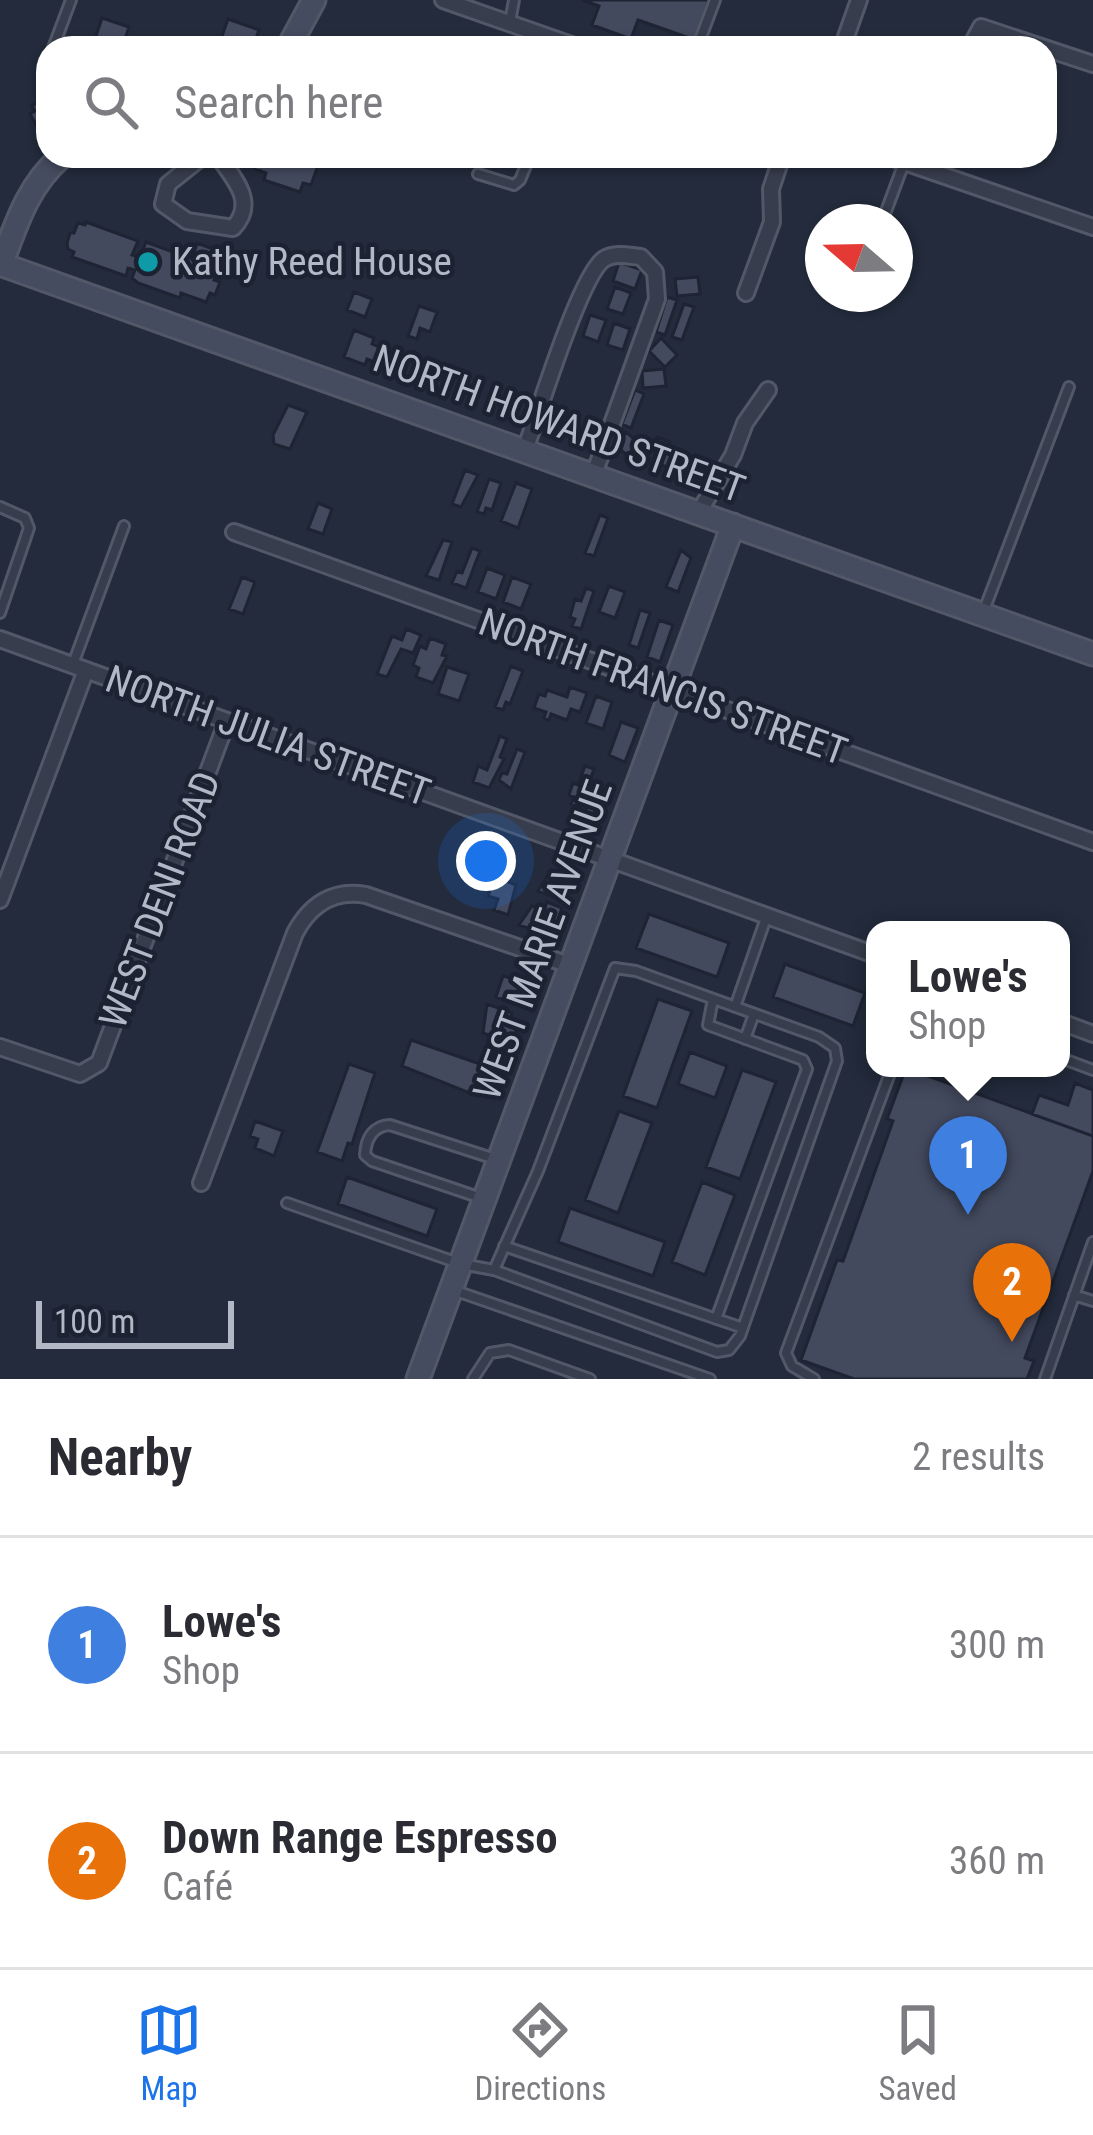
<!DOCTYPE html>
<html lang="en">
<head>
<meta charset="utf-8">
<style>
	:root { --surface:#fff; --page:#f2f2f3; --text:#2b2b33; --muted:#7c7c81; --line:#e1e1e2; --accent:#1a73e8 }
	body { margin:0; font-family:"Roboto Condensed",sans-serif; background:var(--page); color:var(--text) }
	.compass { position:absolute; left:805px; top:204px; width:108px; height:108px; border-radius:50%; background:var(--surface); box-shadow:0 3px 9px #0004; rotate:290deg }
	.scale { position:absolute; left:36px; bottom:30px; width:198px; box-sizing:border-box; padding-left:12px; border:6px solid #b3b8c7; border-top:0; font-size:33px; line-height:42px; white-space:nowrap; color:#b3b8c7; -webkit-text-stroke:9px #1c2231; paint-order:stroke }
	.you { position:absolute; left:486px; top:861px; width:42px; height:42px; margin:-30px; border:9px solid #fff; border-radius:50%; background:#1a73e8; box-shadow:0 0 0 18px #1a73e833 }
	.badge { display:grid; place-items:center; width:78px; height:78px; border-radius:50%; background:var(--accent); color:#fff; font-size:39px; font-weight:700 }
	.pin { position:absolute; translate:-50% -99px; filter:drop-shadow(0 3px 6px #0008) }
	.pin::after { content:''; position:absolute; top:63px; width:42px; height:36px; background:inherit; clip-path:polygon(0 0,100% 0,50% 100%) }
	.popup { position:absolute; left:866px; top:921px; width:204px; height:156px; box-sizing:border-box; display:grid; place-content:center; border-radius:24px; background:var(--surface); filter:drop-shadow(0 3px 9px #0005); font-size:39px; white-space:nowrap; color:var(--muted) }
	.popup b { font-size:45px; color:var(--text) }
	.popup::after { content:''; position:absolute; left:50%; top:100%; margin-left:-24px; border:24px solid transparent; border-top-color:var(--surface) }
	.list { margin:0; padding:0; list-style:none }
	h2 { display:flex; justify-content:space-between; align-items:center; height:156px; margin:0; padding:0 48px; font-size:51px }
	h2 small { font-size:39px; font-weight:400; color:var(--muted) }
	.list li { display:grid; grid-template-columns:78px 1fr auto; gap:36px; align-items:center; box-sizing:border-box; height:216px; padding:0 48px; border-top:3px solid var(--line) }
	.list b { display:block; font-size:45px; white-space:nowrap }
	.list p { margin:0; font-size:39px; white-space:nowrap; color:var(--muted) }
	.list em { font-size:39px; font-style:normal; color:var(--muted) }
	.icon { flex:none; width:66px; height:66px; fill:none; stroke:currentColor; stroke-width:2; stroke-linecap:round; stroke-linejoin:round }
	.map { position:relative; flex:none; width:1093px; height:1379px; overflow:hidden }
	.search { position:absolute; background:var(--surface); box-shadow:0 3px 9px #0004; left:36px; right:36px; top:36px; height:132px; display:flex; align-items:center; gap:30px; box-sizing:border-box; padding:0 42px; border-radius:36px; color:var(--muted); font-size:45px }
	.sheet { height:588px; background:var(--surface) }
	nav { display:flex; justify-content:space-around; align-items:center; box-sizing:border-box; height:168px; border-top:3px solid var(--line); background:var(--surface); font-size:33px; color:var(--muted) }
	nav a { display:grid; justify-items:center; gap:6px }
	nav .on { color:var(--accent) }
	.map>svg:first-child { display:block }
</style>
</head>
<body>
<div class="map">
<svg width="1093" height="1379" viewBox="0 0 1093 1379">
	<rect width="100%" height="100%" fill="#232b3c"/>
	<path fill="#434a5e" stroke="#1e2433" stroke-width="3" d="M 582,0 L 709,0 L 695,40 L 638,20 L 631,39 L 592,25 L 599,6 Z
		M 102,18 L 129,27 L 122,48 L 92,48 Z
		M 228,19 L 259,30 L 255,41 L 250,39 L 247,48 L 221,39 Z
		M 48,96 L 48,122 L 38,128 L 30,114 L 35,111 L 32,106 Z
		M 259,156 L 318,156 L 321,157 L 311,185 L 303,183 L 300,192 L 264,180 L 266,173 L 255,169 Z
		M 86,222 L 138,241 L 132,255 L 140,257 L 146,242 L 192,259 L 197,243 L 213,249 L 207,266 L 217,270 L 214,280 L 220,282 L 215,295 L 210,293 L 206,302 L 181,293 L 180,298 L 138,283 L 132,278 L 135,270 L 128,268 L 126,276 L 72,257 L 74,252 L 68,249 L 67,243 L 70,233 L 74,233 L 78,223 L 85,225 Z
		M 619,262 L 642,270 L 635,289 L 613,281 Z
		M 698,277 L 700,294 L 677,296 L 675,279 Z
		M 615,287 L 631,293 L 623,314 L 607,309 Z
		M 354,292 L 372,299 L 365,317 L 347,310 Z
		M 667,297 L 677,300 L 665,335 L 656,332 Z
		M 684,304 L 694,307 L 682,340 L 672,337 Z
		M 419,306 L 437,312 L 430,332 L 420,328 L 417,339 L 408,336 Z
		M 590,315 L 606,320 L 598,342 L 583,336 Z
		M 614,323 L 630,329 L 623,350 L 607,345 Z
		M 354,330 L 374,338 L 372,344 L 384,349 L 379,364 L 367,359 L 365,365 L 344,357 Z
		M 661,338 L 677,355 L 665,367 L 649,351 Z
		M 664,369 L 666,386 L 643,388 L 642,371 Z
		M 635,390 L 644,394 L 631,428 L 622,424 Z
		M 288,405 L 307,412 L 290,449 L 274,444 L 273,435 Z
		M 626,432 L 643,447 L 632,460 L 615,444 Z
		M 657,437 L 670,442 L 667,450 L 687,458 L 684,465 L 695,469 L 691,477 L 676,476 L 678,471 L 654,462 L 658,452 L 652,450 Z
		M 465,470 L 478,475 L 461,507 L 452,504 Z
		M 489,479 L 501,483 L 492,510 L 486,508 L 484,514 L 477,512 Z
		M 516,483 L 532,489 L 518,528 L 501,521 Z
		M 318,503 L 332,509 L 323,534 L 308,529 Z
		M 600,515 L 608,518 L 594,556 L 585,553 Z
		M 443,540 L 452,542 L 439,580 L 426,576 Z
		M 472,548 L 480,551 L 466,588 L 452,583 L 457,571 L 462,573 Z
		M 681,550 L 691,558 L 678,592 L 666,587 Z
		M 487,568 L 505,575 L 496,599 L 478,592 Z
		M 242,577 L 255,582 L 243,614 L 229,609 Z
		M 512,577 L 531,584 L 521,609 L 503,602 Z
		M 609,586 L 625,592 L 615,618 L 599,612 Z
		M 586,588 L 594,591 L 581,629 L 572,626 L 575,619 L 570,617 L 575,599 L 581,601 Z
		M 640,610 L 650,613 L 638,648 L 629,645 Z
		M 659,620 L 673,625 L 660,662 L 647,657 Z
		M 406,629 L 421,635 L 413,653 L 401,649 L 387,677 L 377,674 L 392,636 L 402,640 Z
		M 430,638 L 446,644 L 442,655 L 447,656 L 433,683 L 416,677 L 419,668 L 413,665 L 420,646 L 426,649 Z
		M 511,666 L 523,671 L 510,704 L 506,702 L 503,710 L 495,707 Z
		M 447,667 L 469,674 L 459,701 L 438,694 Z
		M 570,687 L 587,693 L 580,712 L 571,709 L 567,720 L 551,714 L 549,720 L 544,718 L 546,712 L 534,708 L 539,694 L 545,696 L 547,690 L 567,697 Z
		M 596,696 L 612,702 L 603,729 L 586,723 Z
		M 621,722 L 638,728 L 625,762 L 609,755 Z
		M 500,736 L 507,739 L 500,757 L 504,759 L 489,788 L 473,782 L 478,766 L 487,770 Z
		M 517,749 L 525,752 L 511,789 L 499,780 L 502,773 L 507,774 Z
		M 585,766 L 594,769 L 580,807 L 571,804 L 574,797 L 569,795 L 573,783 L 578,785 Z
		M 595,785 L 604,789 L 589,826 L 581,823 Z
		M 551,870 L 568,876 L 564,901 L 538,891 Z
		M 495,877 L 516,885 L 508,915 L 494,910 L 498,899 L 488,896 Z
		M 547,902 L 562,908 L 557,922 L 547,918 L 542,933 L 519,925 L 532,906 L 544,910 Z
		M 649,914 L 729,943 L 717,977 L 636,948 Z
		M 785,964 L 865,993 L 853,1026 L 773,997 Z
		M 503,976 L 533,984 L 528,999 L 517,995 L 514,1004 L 496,997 Z
		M 658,999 L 692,1011 L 657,1108 L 623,1096 Z
		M 487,1004 L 512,1013 L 508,1025 L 517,1028 L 512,1043 L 483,1033 Z
		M 411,1040 L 500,1071 L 491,1096 L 473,1090 L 472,1094 L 402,1066 Z
		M 690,1052 L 727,1066 L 715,1098 L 678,1084 Z
		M 349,1064 L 375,1073 L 352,1144 L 348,1143 L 342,1161 L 317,1152 Z
		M 906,1068 L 1093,1136 L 1093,1171 L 1025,1358 L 1034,1361 L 1027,1379 L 854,1379 L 801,1360 L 837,1260 L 843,1261 L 893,1121 L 887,1119 Z
		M 742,1070 L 776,1082 L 740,1179 L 706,1167 Z
		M 1075,1083 L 1093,1090 L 1093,1136 L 1032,1114 L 1039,1095 L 1068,1105 Z
		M 619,1111 L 652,1123 L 618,1213 L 585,1200 Z
		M 255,1121 L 283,1131 L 274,1156 L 255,1148 L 258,1139 L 250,1136 Z
		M 347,1177 L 437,1209 L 427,1236 L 338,1204 Z
		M 702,1182 L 735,1195 L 705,1275 L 672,1262 Z
		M 570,1208 L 665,1242 L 653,1276 L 558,1242 Z"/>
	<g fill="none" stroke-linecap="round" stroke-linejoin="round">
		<g stroke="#525867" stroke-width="14">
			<path id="lane" d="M 510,22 L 514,0
				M 53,48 L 71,0
				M 697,48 L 715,0
				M 47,67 L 48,63
				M 478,174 L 514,185 L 520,180 L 530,156
				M 882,222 L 904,163
				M 0,507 L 25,518 L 29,528 L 0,613
				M 983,613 L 1069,387
				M 73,664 L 124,526
				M 713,999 L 708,1025 L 803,1060 L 807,1069 L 716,1319
				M 735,1007 L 766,918
				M 745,1039 L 754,1014
				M 1061,1058 L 1093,1070
				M 484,1199 L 372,1161 L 365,1155 C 366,1138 373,1126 390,1125 L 498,1160
				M 287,1203 L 461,1264 L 494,1270 L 717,1352 L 729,1350 L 740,1336 L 837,1061 L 835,1048 L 819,1037 L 636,971 L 615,968 L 538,1171 L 494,1270
				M 504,1246 L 743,1328
				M 456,1291 L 710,1379
				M 1074,1295 L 1093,1301
				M 473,1379 L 490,1353 L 509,1350 L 590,1379
				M 814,1379 L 792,1366 L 786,1353 L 892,1068
				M 1045,1379 L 1093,1242"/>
		</g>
		<g stroke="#525867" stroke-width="20">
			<path id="street" d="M 443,0 L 580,48
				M 842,48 L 859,0
				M 970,48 L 981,27 L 1093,64
				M 203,156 L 168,184 L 163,204 L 187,221 L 233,228 C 257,203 235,180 218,156
				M 887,156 L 1093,227
				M 746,293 L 772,222 L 771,189 L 782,156
				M 525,450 C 538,415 580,275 604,259 C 615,252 630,256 641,257 L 655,272 L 657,299 L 594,474
				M 699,512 L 733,455 L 745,423 L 768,390
				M 234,532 L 1093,842
				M 0,639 L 875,955
				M 0,900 L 86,670
				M 1061,1022 L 1093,1034
				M 0,1047 L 80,1074 L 99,1063 L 227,721
				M 201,1183 L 295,933 C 310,905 333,889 366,895 L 572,966"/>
		</g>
		<g stroke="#525867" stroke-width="27">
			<path id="secondary" d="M 288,48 L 314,0
				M 0,264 L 1093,654
				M 1,265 C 16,224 28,185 62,156
				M 418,1379 L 733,525"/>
		</g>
		<use href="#lane" stroke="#373d4c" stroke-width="8"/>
		<use href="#street" stroke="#373d4c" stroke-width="14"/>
		<use href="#secondary" stroke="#454c5f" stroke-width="21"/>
	</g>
	<circle fill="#0f9aa8" stroke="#1c2231" stroke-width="4.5" cx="148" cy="262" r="12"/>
	<g text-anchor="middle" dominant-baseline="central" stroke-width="9" stroke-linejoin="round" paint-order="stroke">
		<g font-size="39" fill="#b3b8c7" stroke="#1c2231" text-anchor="start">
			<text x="172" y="262">Kathy Reed House</text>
		</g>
		<g font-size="39" fill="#b3b8c7" stroke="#1c2231">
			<text transform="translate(559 424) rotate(20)">NORTH HOWARD STREET</text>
			<text transform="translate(663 687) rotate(20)">NORTH FRANCIS STREET</text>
			<text transform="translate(268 736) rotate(20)">NORTH JULIA STREET</text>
			<text transform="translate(160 900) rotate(-69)">WEST DENI ROAD</text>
			<text transform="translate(543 940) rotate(-70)">WEST MARIE AVENUE</text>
		</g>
	</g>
</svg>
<svg class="compass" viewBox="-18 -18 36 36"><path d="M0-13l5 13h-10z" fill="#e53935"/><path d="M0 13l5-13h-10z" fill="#7c7c81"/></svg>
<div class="scale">100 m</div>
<div class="you"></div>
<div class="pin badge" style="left:968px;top:1215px;background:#3f7fe0">1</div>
<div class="popup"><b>Lowe's</b>Shop</div>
<div class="pin badge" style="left:1012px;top:1342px;background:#e8710a">2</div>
<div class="search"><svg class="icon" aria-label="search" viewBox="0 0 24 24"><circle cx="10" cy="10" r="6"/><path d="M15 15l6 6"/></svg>Search here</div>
</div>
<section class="sheet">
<h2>Nearby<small>2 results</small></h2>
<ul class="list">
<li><span class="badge" style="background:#3f7fe0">1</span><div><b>Lowe's</b><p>Shop</p></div><em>300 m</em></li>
<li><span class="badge" style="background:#e8710a">2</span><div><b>Down Range Espresso</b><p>Café</p></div><em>360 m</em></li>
</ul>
</section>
<nav>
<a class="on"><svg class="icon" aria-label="map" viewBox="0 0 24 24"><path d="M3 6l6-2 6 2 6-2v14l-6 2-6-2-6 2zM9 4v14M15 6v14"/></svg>Map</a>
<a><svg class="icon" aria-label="directions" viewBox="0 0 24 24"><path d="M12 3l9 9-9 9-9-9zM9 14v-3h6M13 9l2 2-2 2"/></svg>Directions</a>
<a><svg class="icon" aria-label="saved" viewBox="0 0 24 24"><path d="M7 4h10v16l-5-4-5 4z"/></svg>Saved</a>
</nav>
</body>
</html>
